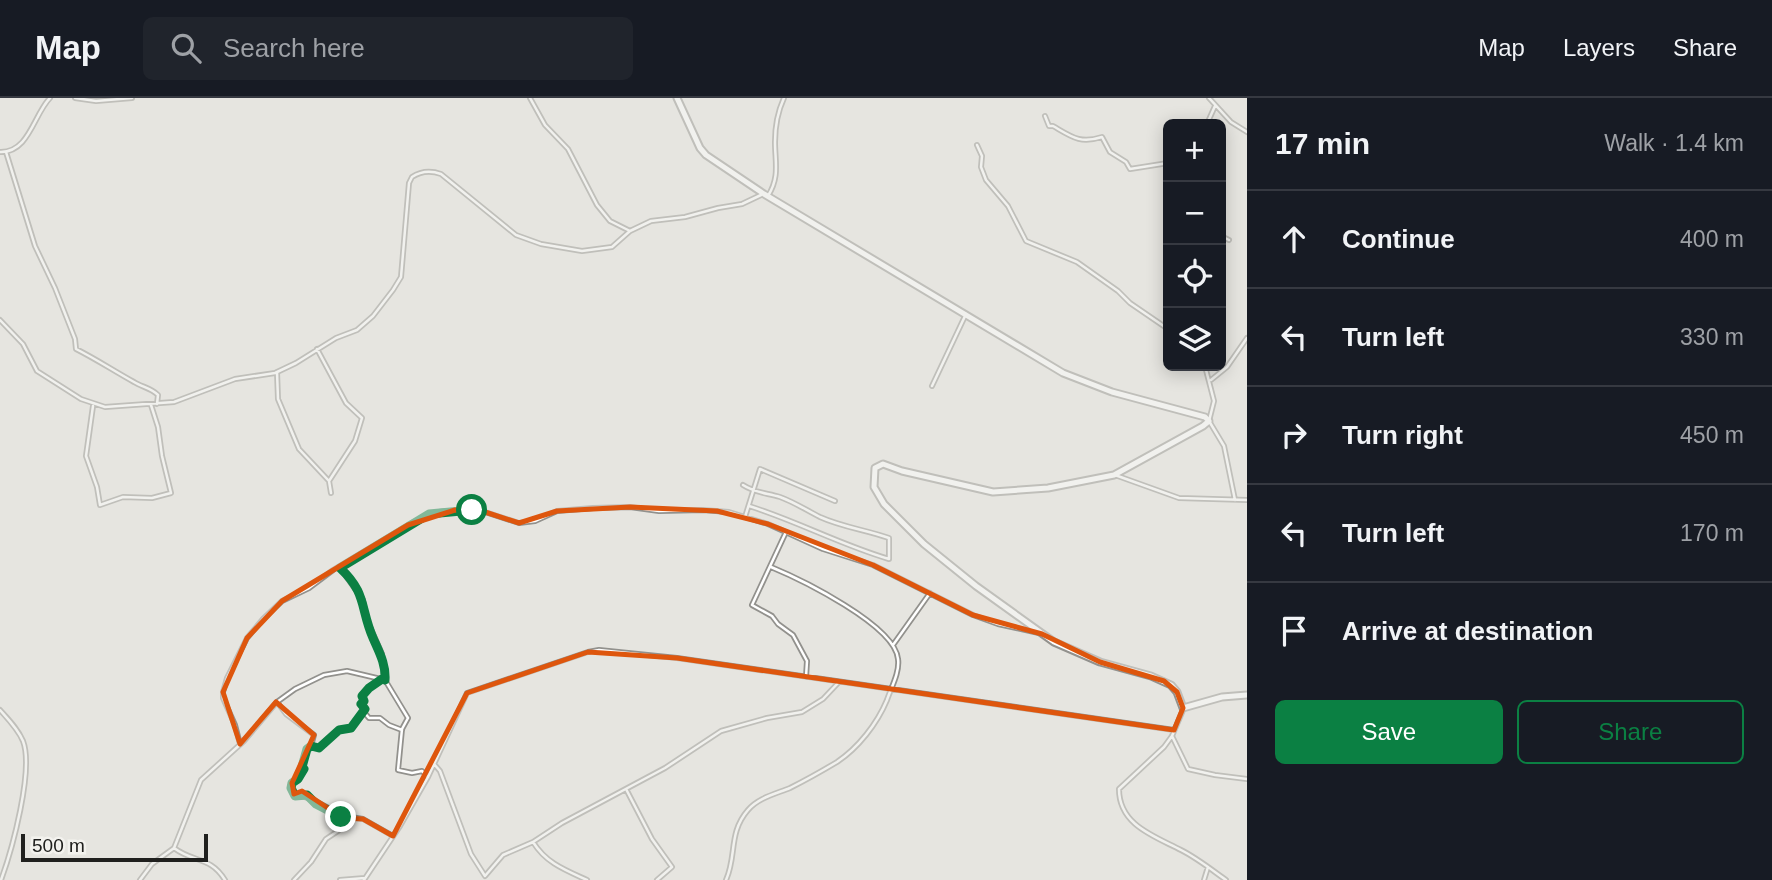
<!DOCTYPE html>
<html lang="en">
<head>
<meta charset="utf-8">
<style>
	:root { --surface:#171b24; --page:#20242c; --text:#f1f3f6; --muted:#9ea1a6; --line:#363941; --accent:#0b8043 }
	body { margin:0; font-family:Arial,sans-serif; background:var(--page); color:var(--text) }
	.controls { position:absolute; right:21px; top:21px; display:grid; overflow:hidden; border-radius:10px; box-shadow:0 4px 18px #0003 }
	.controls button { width:63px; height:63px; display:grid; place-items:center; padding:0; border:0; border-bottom:2px solid var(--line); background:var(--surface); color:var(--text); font:35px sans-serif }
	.scale { position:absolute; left:21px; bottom:18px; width:187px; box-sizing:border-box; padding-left:7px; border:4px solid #20201e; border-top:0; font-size:19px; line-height:24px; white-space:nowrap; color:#20201e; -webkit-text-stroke:5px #f3f2ee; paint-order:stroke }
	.stop { position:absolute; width:21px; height:21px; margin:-16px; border:5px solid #0b8043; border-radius:50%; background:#fff }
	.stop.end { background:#0b8043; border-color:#fff; box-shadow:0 2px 7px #0008 }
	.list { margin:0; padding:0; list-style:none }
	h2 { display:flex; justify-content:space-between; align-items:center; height:91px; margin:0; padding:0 28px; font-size:30px }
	h2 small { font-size:23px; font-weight:400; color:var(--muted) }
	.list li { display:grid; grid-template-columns:46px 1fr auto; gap:21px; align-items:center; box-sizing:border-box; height:98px; padding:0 28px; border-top:2px solid var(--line) }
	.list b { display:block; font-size:26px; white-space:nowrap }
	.list em { font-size:23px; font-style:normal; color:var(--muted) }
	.actions { display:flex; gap:14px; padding:21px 28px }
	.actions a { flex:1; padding:16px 0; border:2px solid var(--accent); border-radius:10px; text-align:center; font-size:24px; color:var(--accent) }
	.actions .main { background:var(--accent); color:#fff }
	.icon { flex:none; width:38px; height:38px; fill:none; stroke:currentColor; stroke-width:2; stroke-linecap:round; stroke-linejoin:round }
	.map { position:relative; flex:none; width:1247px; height:782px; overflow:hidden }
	header { display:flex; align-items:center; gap:42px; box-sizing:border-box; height:98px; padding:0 35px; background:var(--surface); border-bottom:2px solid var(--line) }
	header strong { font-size:33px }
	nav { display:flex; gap:38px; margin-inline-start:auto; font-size:24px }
	.search { width:490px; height:63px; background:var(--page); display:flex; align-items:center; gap:18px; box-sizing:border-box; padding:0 24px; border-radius:10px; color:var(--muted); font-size:26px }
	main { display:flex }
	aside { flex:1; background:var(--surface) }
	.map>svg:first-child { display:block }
</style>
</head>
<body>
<header>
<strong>Map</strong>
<div class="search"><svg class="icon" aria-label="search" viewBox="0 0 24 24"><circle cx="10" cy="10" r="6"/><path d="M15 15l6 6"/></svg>Search here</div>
<nav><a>Map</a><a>Layers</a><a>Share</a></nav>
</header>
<main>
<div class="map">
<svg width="1247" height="782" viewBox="0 0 1247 782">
	<rect width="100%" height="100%" fill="#e6e5e0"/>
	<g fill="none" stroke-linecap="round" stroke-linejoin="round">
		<g stroke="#92918d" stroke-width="6">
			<path id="minor" d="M 75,0 L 96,3 L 132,0
				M 530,0 L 545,27 L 568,51 L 597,107 L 610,123 L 630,133
				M 1209,0 L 1231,24 L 1247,34
				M 1045,18 L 1049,28 L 1053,28 C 1072,39 1080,46 1102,39 L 1110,54 L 1126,64 L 1130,71 L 1168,65
				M 1207,26 L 1215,8
				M 977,47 L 982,58 L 981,69 L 986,82 L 1008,108 L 1026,143 L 1077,164 L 1118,193 L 1130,205 L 1168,231
				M 0,54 C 29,55 34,16 50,0
				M 6,54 L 35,148 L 55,190 L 75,241 L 76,251 C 96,261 114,273 134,284 C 142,289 151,290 158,297 L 157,306
				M 768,98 C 780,79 775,64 775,44 C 775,29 778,13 784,0
				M 1221,138 L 1229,142
				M 0,222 L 23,246 L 37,273 L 81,301 L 105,309 L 174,304 L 235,281 L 275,275 L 296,265 L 336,240 L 357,232 L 373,218 L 393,192 L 401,179 L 409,85 L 412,79 C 421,73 430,72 441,76 L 516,137 L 541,146 L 582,153 L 612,149 L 630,133 L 651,123 L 685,119 L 718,110 L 742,106 L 761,97
				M 317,251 L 346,305 L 362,320 L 355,343 L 329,383 L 331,395
				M 1205,268 L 1214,303 L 1209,323 L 1224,348 L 1235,402
				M 277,274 L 278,301 L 299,351 L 329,383
				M 1211,282 L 1227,269 L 1247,240
				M 932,288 L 966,216
				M 93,308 L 86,358 L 97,389 L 100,407
				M 1115,377 L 1179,400 L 1247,402
				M 743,387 C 755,395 767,395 780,399 C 794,404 806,412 820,419 C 842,429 866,432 889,440 L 889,461 C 841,447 797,423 749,408
				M 100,407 L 123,399 L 152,400 L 171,395 L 162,358 L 158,329 L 151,307
				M 745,419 L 760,371 L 835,403
				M 786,434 L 752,507 L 772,518 L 778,526 L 793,537 L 807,563 L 806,579
				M 341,471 L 363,502 L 366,520 L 382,556 L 385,582
				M 893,547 L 930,495
				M 277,604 L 286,616 L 314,637 L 311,648 L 305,654 L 303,672 L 291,688 L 294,696 C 309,699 329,709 343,720 L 348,721
				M 0,612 C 9,622 18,631 23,643 C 34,672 12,752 1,782
				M 1183,612 L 1172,638 L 1164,649 L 1119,691 C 1119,727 1154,738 1181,752 C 1197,760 1212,772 1226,782
				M 363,613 L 365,610 L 361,606 L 364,603 L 362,599 L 369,590 L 382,582
				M 1172,638 L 1188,671 L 1215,677 L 1247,681
				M 240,646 L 235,627 L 223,600 L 223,594 L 227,580 L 247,540 L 263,521 L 282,503 L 309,490 L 333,472 L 408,427 L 429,416 L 444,413 L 482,413 L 519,425 L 535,423 L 557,413 L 593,410 L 630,409 L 659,413 L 703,412 L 729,414 L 768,426 L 823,451 L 873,467 L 973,517 L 998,526 L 1039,535
				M 311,648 L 319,650 L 339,632 L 350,630 L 363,613 L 369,620 L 380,620 L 389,627 L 402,632
				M 434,666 L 440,673 L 471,756 L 485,778 L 503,757 L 533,744 L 562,725 L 665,670 L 721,633 L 767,620 L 802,614 L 823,601 L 839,584
				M 626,691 L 652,741 L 672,769 L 657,782
				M 533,744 C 546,765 565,772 587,782
				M 174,750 C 194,765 210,758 225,782
				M 140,782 L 152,766 L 174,750 L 201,682 L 244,643 L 277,604 L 295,591 L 324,577 L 347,573 L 385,582 L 408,620 L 402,631 L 398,672 L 412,675 L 422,673 L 428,679
				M 294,782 L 311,764 L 326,741 L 338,733 L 351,719 L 363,721 L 393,738
				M 340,782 L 365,780
				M 364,782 L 400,728 L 428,679 L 467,595 L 588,554 L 599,552 L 677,560 L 1174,632
				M 726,782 C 737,758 728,735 748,712 C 758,700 775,696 790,690 C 806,682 822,673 837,664 C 858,650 877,626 887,602 C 891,590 900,574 898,561 C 895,527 800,481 771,469
				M 1204,782 L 1208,769"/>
		</g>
		<g stroke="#92918d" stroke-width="9">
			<path id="secondary" d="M 677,0 L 700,50 L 706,57 L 764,96 L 1063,275 L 1112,294 L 1205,319 L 1209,323 L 1203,328 L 1114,377 L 1048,390 L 993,394 L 902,373 L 883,366 L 875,370 L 874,389 L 884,406 L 924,446 L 976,488 L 1054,544 L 1100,564 L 1151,578 L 1171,587 L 1177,594 L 1183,610 L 1222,599 L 1247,597"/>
		</g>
		<use href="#minor" stroke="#fff" stroke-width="2.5"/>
		<use href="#secondary" stroke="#fff" stroke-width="5"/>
	</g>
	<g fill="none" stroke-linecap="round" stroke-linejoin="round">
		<path stroke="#0b8043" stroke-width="9" d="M 341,719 L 316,706 L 307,697 L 295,698 L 291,690 L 292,685 L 298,681 L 304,671 L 302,669 L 307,651 L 311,648 L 319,650 L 339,632 L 351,630 L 365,611 L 361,606 L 364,603 L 362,598 L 369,590 L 382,581 L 385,582 C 386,566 379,554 373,540 C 360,510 367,495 340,470 L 429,416 L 472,412"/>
	</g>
	<path d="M0 0H1247V782H0ZM 630,409 L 717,413 L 768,426 L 873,467 L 973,517 L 1042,536 L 1100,564 L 1164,583 L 1177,594 L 1183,610 L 1174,632 L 677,560 L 588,554 L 467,595 L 393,738 L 363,721 L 343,720 L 302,693 L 294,696 L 292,685 L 314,637 L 276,604 L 240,646 L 223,594 L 247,540 L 282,503 L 408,427 L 455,412 L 482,413 L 519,425 L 557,413 Z" fill="#e6e5e0" fill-opacity=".55" fill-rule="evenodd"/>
	<path fill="none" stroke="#de560d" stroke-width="5" stroke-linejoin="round" d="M 630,409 L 717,413 L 768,426 L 873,467 L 973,517 L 1042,536 L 1100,564 L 1164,583 L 1177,594 L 1183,610 L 1174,632 L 677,560 L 588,554 L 467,595 L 393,738 L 363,721 L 343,720 L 302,693 L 294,696 L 292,685 L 314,637 L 276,604 L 240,646 L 223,594 L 247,540 L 282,503 L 408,427 L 455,412 L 482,413 L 519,425 L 557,413 Z"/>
</svg>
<div class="controls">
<button>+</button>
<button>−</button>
<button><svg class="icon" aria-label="locate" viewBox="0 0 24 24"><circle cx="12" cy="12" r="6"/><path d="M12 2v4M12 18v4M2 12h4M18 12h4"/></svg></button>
<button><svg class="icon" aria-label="layers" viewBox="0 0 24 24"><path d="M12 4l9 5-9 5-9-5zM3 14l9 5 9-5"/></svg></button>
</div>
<div class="scale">500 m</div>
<div class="stop" style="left:472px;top:412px"></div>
<div class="stop end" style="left:341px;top:719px"></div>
</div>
<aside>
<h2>17 min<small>Walk · 1.4 km</small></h2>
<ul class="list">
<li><svg class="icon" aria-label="ahead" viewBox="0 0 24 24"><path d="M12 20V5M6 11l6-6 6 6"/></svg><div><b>Continue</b></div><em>400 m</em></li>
<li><svg class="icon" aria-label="left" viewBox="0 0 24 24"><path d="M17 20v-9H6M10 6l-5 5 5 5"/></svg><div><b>Turn left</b></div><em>330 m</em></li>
<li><svg class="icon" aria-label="right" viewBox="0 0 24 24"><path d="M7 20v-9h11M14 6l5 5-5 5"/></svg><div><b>Turn right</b></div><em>450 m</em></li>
<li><svg class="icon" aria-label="left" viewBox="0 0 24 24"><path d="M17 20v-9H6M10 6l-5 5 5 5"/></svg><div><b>Turn left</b></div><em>170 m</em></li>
<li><svg class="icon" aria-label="arrive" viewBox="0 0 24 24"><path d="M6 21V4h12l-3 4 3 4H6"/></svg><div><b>Arrive at destination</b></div></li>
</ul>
<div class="actions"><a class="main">Save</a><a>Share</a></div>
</aside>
</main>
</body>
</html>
